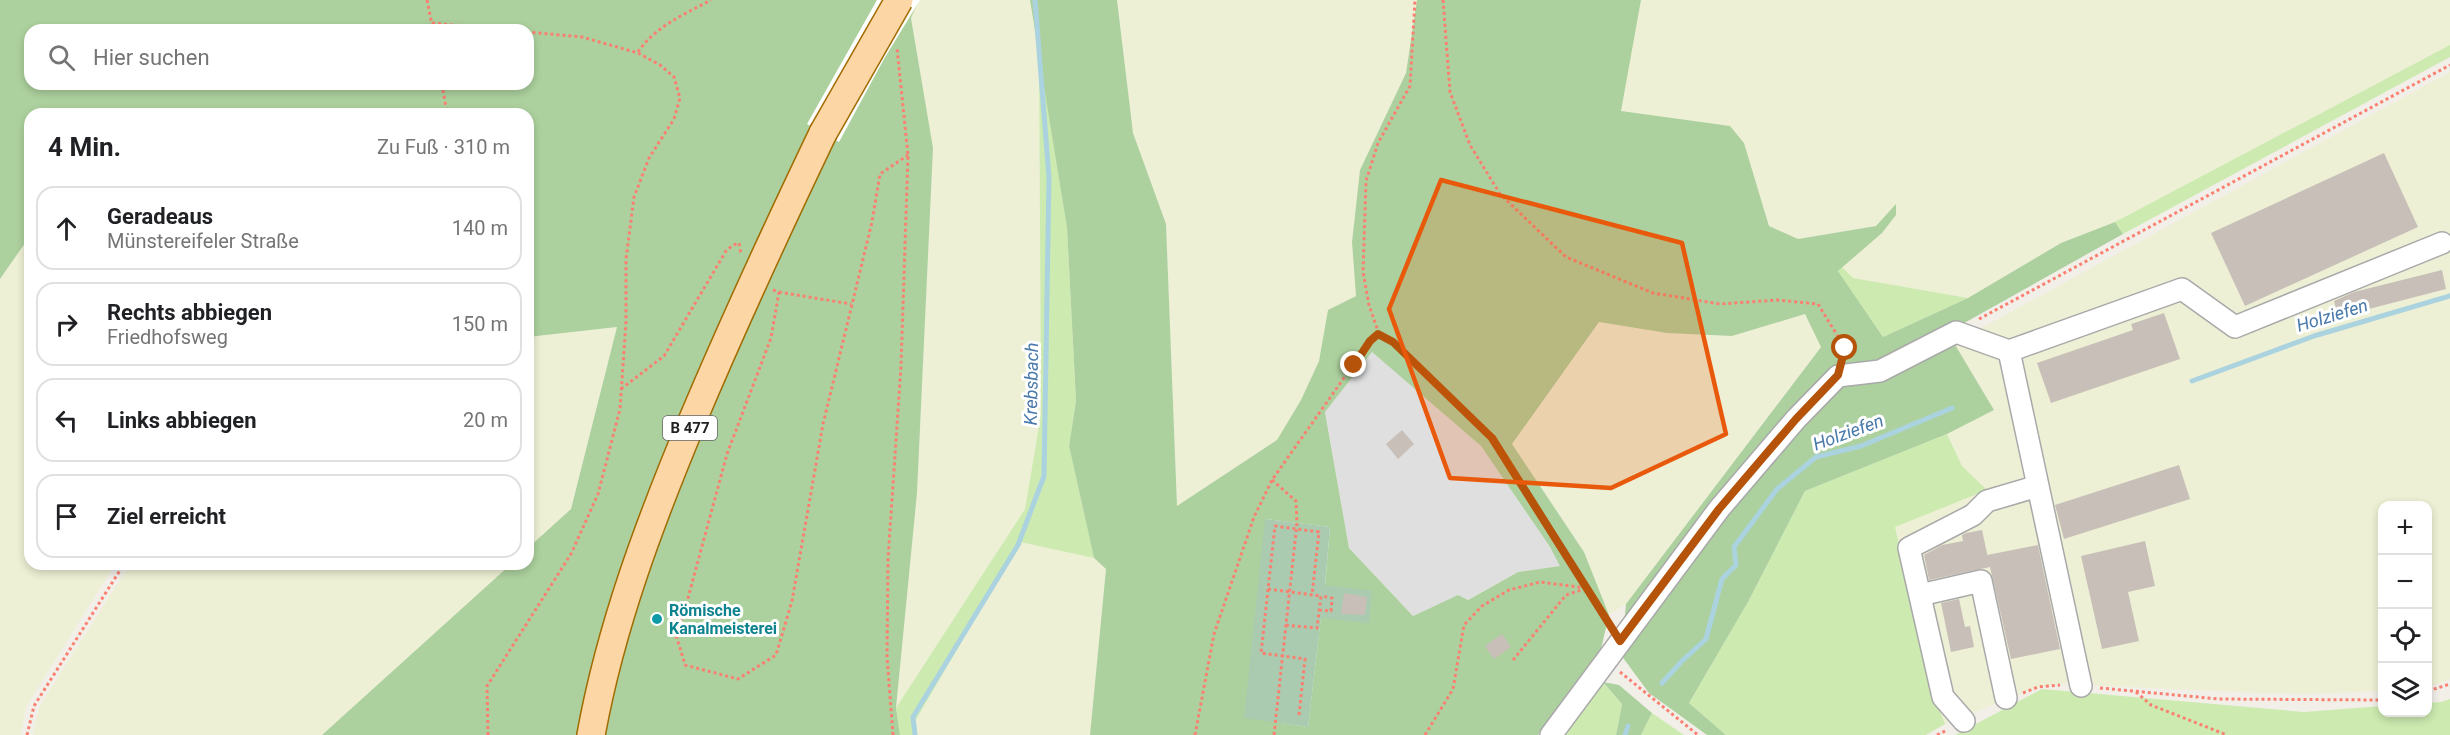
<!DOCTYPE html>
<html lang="de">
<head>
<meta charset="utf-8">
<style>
	:root { --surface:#fff; --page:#f6f6f6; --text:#202124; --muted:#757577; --line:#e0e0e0 }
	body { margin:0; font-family:Roboto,sans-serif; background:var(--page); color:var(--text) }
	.controls { position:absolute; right:18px; bottom:18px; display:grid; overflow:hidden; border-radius:12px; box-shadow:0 3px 9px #0003 }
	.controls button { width:54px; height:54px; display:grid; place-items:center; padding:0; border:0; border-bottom:2px solid var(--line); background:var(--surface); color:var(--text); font:30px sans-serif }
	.stop { position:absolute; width:18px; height:18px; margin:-14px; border:4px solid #b45309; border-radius:50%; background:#fff }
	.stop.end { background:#b45309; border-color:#fff; box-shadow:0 2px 6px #0008 }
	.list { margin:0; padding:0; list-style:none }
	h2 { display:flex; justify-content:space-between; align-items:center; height:78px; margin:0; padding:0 24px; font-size:26px }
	h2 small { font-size:20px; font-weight:400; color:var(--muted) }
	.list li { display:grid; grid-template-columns:39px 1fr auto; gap:18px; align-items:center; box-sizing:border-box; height:84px; margin:0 12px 12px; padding:0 12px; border:2px solid var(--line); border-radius:18px }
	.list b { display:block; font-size:22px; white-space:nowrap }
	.list p { margin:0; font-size:20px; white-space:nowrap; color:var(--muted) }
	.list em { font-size:20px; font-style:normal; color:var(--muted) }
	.icon { flex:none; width:33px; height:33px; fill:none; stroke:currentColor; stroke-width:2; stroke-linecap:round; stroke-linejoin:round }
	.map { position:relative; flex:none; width:2450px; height:735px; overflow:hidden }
	.search { position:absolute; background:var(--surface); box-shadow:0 3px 9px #0003; left:24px; top:24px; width:510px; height:66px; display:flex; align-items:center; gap:15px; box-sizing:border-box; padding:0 21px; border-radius:18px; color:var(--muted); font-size:22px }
	.panel { position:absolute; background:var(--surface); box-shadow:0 3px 9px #0003; left:24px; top:108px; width:510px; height:462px; border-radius:18px }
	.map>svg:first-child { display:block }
</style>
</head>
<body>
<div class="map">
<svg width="2450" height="735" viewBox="0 0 2450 735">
	<rect width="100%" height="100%" fill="#f2efe9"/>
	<path fill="#e0dfdf" d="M 1372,352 L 1481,446 L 1550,547 L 1561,566 L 1518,572 L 1467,600 L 1458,595 L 1413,616 L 1349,548 L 1325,411 Z"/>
	<path fill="#eef0d5" d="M 919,0 L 1030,0 L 1039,51 L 1041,414 L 1025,509 L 896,708 L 917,493 L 933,148 L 911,18 Z
		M 1117,0 L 1417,0 L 1406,73 L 1360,170 L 1352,242 L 1356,296 L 1328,310 L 1319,361 L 1301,400 L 1277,440 L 1177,506 L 1166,224 L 1133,133 Z
		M 1641,0 L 2450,0 L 2450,45 L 2115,222 L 2061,243 L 1968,298 L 1852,278 L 1842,267 L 1882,233 L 1896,215 L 1896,205 L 1877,226 L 1798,239 L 1769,226 L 1744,143 L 1620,111 Z
		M 2450,72 L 2450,679 L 2428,687 L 2428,506 L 2382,506 L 2382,691 L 2309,694 L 2258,693 L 2063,684 L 2035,688 L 1945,724 L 1940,712 L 1895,526 L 1987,490 L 1962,466 L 1947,434 L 1994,410 L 1954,343 Z
		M 30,236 L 30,564 L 115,564 L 26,707 L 21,735 L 0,735 L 0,279 Z
		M 1805,314 L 1821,346 L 1626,604 L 1609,615 L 1584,552 L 1512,444 L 1599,322 L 1667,333 L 1732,336 Z
		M 617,327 L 571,509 L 528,548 L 528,337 Z
		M 1020,542 L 1094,558 L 1106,569 L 1090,735 L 916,735 L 914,723 Z
		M 130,564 L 511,564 L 322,735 L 33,735 L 39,707 Z"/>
	<path fill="#cdebb0" d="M 2450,45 L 2450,57 L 2123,234 L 2115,222 Z
		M 1039,51 L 1067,228 L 1076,401 L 1069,446 L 1094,558 L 1020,542 L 914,723 L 916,735 L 900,735 L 896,708 L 1025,509 L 1041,414 Z
		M 1842,267 L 1853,278 L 1968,298 L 1883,337 L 1838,271 Z
		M 1947,434 L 1962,466 L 1987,490 L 1895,527 L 1940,712 L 1945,724 L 1926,735 L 1726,735 L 1689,703 L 1748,602 L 1805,491 Z
		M 1603,682 L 1622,704 L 1616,735 L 1565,735 Z
		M 2042,689 L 2304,712 L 2382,706 L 2382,712 L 2428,712 L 2428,703 L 2441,702 L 2450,699 L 2450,735 L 1955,735 Z
		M 1652,713 L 1684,735 L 1641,735 Z"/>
	<path fill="#add19e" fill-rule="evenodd" d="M 0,0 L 919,0 L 911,18 L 933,148 L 917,493 L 896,708 L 900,735 L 322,735 L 511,564 L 528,564 L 528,548 L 571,509 L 617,327 L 528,337 L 528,114 L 30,114 L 30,236 L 0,279 ZM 30,30 L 528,30 L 528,84 L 30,84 Z
		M 1030,0 L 1117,0 L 1133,133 L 1166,224 L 1177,506 L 1277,440 L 1301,400 L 1319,361 L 1328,310 L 1356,296 L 1352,242 L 1360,170 L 1406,73 L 1417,0 L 1641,0 L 1621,111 L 1730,126 L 1744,143 L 1769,226 L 1798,239 L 1876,226 L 1896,204 L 1896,215 L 1882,233 L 1838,271 L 1883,337 L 1968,298 L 2061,243 L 2115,222 L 2123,234 L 1941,336 L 1954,343 L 1994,410 L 1947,434 L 1805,491 L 1748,602 L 1689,703 L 1726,735 L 1707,735 L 1649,693 L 1621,655 L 1626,604 L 1821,347 L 1805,314 L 1732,336 L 1667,333 L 1599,322 L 1512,444 L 1584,552 L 1609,615 L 1600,653 L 1538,735 L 1090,735 L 1106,569 L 1094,558 L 1069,446 L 1076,401 L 1067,228 ZM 1372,352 L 1481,446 L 1550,547 L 1560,566 L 1518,572 L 1468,600 L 1458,595 L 1413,616 L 1349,548 L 1325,412 ZM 1265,519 L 1330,527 L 1325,586 L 1369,622 L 1321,617 L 1308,727 L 1274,722 Z
		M 1603,682 L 1619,685 L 1652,713 L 1641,735 L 1616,735 L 1622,704 Z"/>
	<path fill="#aacbaf" d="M 1265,519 L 1330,527 L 1325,585 L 1372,591 L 1369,623 L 1321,618 L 1308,727 L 1244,718 Z"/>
	<path fill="#fff" d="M 877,0 L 920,0 L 884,59 L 839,142 L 807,124 Z"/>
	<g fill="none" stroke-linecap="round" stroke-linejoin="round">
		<path stroke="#aad3df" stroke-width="5" d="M 2192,381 L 2314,336 L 2450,296
			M 1662,683 L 1682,661 L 1706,639 L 1722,579 L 1736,565 L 1734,547 L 1777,489 L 1816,457 L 1861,446 L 1952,408
			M 915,735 L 913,717 L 1018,545 L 1044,476 L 1049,177 L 1035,0
			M 1625,735 L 1628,726"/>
	</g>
	<path fill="#c7bfb8" d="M 2384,153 L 2418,227 L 2245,306 L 2211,233 Z
		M 2442,270 L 2446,289 L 2338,317 L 2334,301 L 2354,292 Z
		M 2164,313 L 2180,359 L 2051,403 L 2037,363 L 2133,330 L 2131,324 Z
		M 1402,430 L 1414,444 L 1398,459 L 1386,444 Z
		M 2179,465 L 2190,499 L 2064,539 L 2055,505 Z
		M 1982,530 L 1988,558 L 1987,555 L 2038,545 L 2060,649 L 2011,659 L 1990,567 L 1929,580 L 1924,555 L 1942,545 L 1963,541 L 1962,535 L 1966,533 Z
		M 2145,541 L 2155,586 L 2128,592 L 2139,641 L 2102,649 L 2081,556 Z
		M 1344,593 L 1367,597 L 1365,615 L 1341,614 Z
		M 1959,599 L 1965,627 L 1970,626 L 1974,647 L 1951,652 L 1941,603 Z
		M 1502,634 L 1511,647 L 1494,659 L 1485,646 Z"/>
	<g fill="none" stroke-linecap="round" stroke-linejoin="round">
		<g stroke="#a9a9a9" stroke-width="24">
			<path id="minor" d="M 2038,486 L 2009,351 L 2182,289 L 2235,327 L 2442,243
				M 1920,595 L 1981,581 L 2006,698
				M 1964,721 L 1943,697 L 1909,548 L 1973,515 L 1987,501 L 2038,486 L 2081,686
				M 1551,735 L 1719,509 L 1796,419 L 1838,376 L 1880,371 L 1956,332 L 2009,351"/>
		</g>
		<g stroke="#a06b00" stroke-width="30">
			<path id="major" d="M 591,735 C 611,625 650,522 693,419 C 734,322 778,227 823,133"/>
		</g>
		<path stroke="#fa8072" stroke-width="3" stroke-dasharray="3 3" stroke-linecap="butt" d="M 427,0 L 433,30
			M 1443,0 L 1450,92 L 1470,145 L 1500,194 L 1566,257 L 1653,293 L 1720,304 L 1777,300 L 1818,304 L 1845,348 L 1843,356
			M 432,23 L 505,30
			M 638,52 C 656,26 683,15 711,0
			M 442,84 L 447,114
			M 773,290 L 779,292 L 771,338 L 727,454 L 688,598 L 676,635 L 685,665 L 738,679 L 776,655 L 792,601 L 823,424 L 872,222 L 880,174 L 908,155
			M 779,292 L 851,304
			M 1979,319 L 2450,65
			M 1379,334 L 1393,342 L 1492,438 L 1610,626
			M 1379,334 L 1369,305 L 1363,272 L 1366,181 L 1378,143 L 1410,86 L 1415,0
			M 621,389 L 664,356 L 726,251 L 733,245 L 739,243 L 741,254
			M 1272,480 L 1296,501 L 1297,523 L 1274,735
			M 1268,589 L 1321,596 L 1317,628 L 1285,625
			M 1319,610 L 1331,611 L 1332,598 L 1321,596
			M 1513,660 L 1566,595 L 1585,589
			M 1620,672 L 1698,735
			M 2100,688 L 2219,699 L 2382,700
			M 2428,691 L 2450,684
			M 2136,692 L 2151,705 L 2227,735
			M 2023,693 L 2038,687 L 2060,685
			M 1299,715 L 1305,659 L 1261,653 L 1275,526 L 1319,532 L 1312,595
			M 27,735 L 34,706 L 124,564
			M 488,735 L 487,686 L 571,554 L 598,494 L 620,409 L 626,322 L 626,259 L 634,197 L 649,158 L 674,119 L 680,98 L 674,77 L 660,65 L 638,53 L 582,37 L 528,32
			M 893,735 L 887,657 L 888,559 L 901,366 L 908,155 L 897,48
			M 1195,735 L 1214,634 L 1254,517 L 1272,480 L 1370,341 L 1379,334
			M 1425,735 L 1453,689 L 1464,625 L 1482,606 L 1509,590 L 1540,582 L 1586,588
			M 1937,735 L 1947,730"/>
		<use href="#minor" stroke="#fff" stroke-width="21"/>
		<use href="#major" stroke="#fcd6a4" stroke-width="27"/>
		<g stroke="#a06b00" stroke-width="30" stroke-linecap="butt">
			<path id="major-bridge" d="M 823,133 L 899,0"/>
		</g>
		<use href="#major-bridge" stroke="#fcd6a4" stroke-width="27"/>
	</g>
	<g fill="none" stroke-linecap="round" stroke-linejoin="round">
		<path stroke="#b45309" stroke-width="8" d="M 1354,365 L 1370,341 L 1378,334 L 1393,342 L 1492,438 L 1620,641 L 1719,509 L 1796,419 L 1838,375 L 1845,348"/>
	</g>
	<path fill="#e8590c" fill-opacity="0.2" stroke="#e8590c" stroke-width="4.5" stroke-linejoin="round" d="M 1441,180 L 1682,243 L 1726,434 L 1611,488 L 1450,478 L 1389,309 Z"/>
	<circle fill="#0f9aa8" stroke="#fff" stroke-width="2" cx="657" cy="619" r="6"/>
	<g text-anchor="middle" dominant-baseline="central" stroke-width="6" stroke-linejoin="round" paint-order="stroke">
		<rect fill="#fff" stroke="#646464" stroke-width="1.5" x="663" y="416" width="54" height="24" rx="4.5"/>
		<g font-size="15" font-weight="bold" fill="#222">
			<text x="690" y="428">B 477</text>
		</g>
		<g font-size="16" font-weight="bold" fill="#0d838f" stroke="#fff" text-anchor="start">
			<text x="669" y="610">Römische<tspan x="669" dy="18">Kanalmeisterei</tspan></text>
		</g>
		<g font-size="18" font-style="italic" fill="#4a7aab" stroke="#fff">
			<text transform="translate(2332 315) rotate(-17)">Holziefen</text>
			<text transform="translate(1031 384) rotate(-89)">Krebsbach</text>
			<text transform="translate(1848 432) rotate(-20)">Holziefen</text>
		</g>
	</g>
</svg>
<div class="controls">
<button>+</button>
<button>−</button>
<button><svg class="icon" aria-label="locate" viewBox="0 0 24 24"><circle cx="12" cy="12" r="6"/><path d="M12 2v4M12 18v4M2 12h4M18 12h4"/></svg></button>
<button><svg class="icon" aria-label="layers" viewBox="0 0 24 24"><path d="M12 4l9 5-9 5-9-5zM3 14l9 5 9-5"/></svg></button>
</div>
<div class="stop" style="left:1845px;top:348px"></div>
<div class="stop end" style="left:1354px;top:365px"></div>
<div class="search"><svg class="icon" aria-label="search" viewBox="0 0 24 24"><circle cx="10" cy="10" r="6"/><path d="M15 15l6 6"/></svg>Hier suchen</div>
<section class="panel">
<h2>4 Min.<small>Zu Fuß · 310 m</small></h2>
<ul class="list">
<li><svg class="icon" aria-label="ahead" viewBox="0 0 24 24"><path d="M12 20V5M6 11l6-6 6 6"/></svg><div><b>Geradeaus</b><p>Münstereifeler Straße</p></div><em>140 m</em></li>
<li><svg class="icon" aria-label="right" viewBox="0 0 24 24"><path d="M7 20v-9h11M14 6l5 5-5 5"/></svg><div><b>Rechts abbiegen</b><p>Friedhofsweg</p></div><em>150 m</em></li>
<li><svg class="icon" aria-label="left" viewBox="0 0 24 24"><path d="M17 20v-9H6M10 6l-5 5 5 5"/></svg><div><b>Links abbiegen</b></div><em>20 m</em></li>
<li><svg class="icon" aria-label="arrive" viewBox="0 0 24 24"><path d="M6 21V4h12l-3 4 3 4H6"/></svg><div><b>Ziel erreicht</b></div></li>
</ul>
</section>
</div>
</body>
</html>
